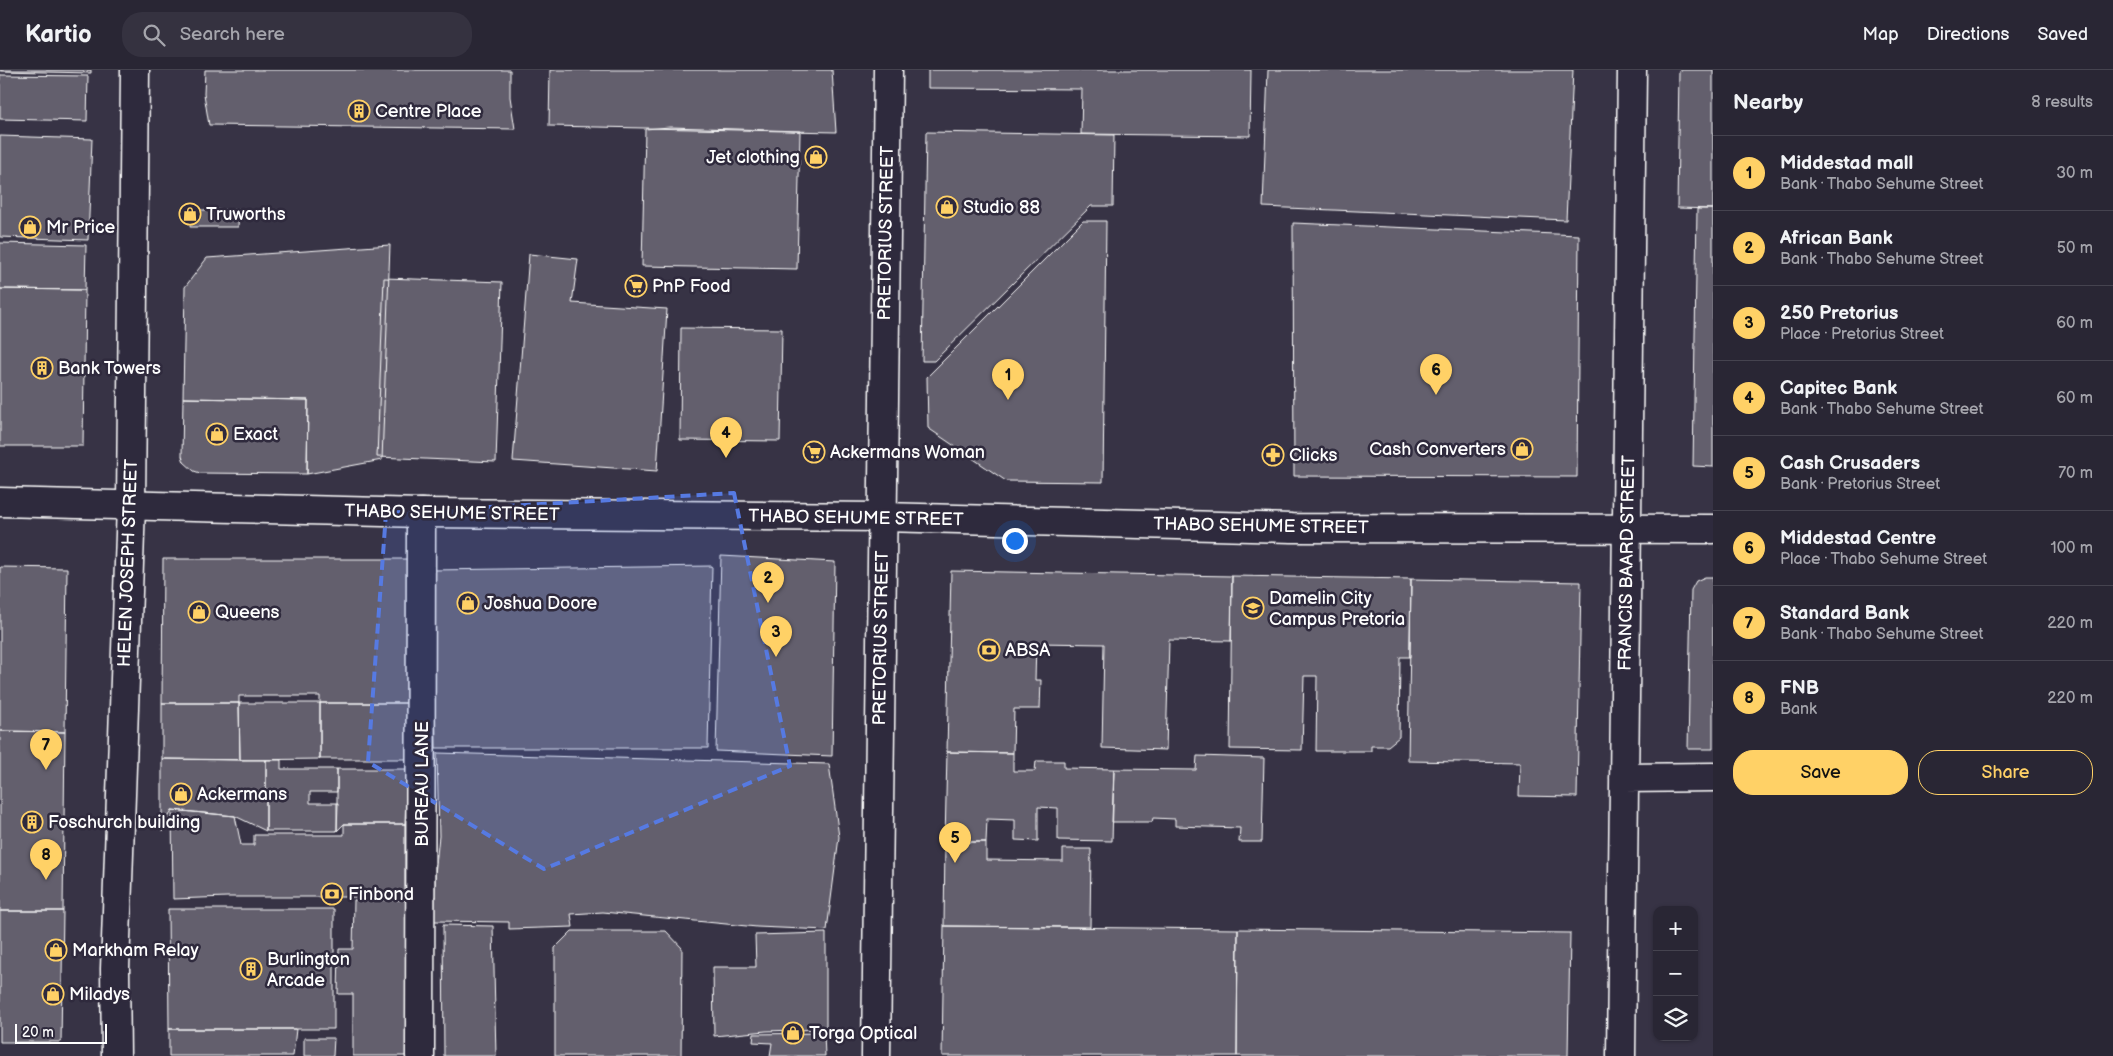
<!DOCTYPE html>
<html lang="en">
<head>
<meta charset="utf-8">
<style>
	:root { --surface:#292634; --page:#353240; --text:#f1f3f6; --muted:#a5a5ac; --line:#45434f; --accent:#ffd166 }
	body { margin:0; font-family:"Balsamiq Sans",sans-serif; background:var(--page); color:var(--text) }
	.controls { position:absolute; right:15px; bottom:15px; display:grid; overflow:hidden; border-radius:10px; box-shadow:0 1px 4px #0004 }
	.controls button { width:45px; height:45px; display:grid; place-items:center; padding:0; border:0; border-bottom:1px solid var(--line); background:var(--surface); color:var(--text); font:25px sans-serif }
	.scale { position:absolute; left:15px; bottom:12px; width:92px; box-sizing:border-box; padding-left:5px; border:2px solid #fff; border-top:0; font-size:14px; line-height:18px; white-space:nowrap; color:#fff; -webkit-text-stroke:4px #2f2a3d; paint-order:stroke }
	.you { position:absolute; left:1014px; top:470px; width:18px; height:18px; margin:-12px; border:4px solid #fff; border-radius:50%; background:#1a73e8; box-shadow:0 0 0 8px #1a73e833 }
	.badge { display:grid; place-items:center; width:32px; height:32px; border-radius:50%; background:var(--accent); color:#111; font-size:16px; font-weight:700 }
	.pin { position:absolute; translate:-50% -41px; filter:drop-shadow(0 1px 2px #0008) }
	.pin::after { content:''; position:absolute; top:26px; width:18px; height:15px; background:inherit; clip-path:polygon(0 0,100% 0,50% 100%) }
	.list { margin:0; padding:0; list-style:none }
	h2 { display:flex; justify-content:space-between; align-items:center; height:65px; margin:0; padding:0 20px; font-size:21px }
	h2 small { font-size:16px; font-weight:400; color:var(--muted) }
	.list li { display:grid; grid-template-columns:32px 1fr auto; gap:15px; align-items:center; box-sizing:border-box; height:75px; padding:0 20px; border-top:1px solid var(--line) }
	.list b { display:block; font-size:19px; white-space:nowrap }
	.list p { margin:0; font-size:16px; white-space:nowrap; color:var(--muted) }
	.list em { font-size:16px; font-style:normal; color:var(--muted) }
	.actions { display:flex; gap:10px; padding:15px 20px }
	.actions a { flex:1; padding:11px 0; border:1px solid var(--accent); border-radius:20px; text-align:center; font-size:18px; color:var(--accent) }
	.actions .main { background:var(--accent); color:#111 }
	.icon { flex:none; width:28px; height:28px; fill:none; stroke:currentColor; stroke-width:2; stroke-linecap:round; stroke-linejoin:round }
	.map { position:relative; flex:none; width:1713px; height:986px; overflow:hidden }
	header { display:flex; align-items:center; gap:30px; box-sizing:border-box; height:70px; padding:0 25px; background:var(--surface); border-bottom:1px solid var(--line) }
	header strong { font-size:24px }
	nav { display:flex; gap:28px; margin-inline-start:auto; font-size:18px }
	.search { width:350px; height:45px; background:var(--page); display:flex; align-items:center; gap:12px; box-sizing:border-box; padding:0 18px; border-radius:20px; color:var(--muted); font-size:19px }
	main { display:flex }
	aside { flex:1; background:var(--surface) }
	.map>svg:first-child { display:block }
</style>
</head>
<body>
<header>
<strong>Kartio</strong>
<div class="search"><svg class="icon" aria-label="search" viewBox="0 0 24 24"><circle cx="10" cy="10" r="6"/><path d="M15 15l6 6"/></svg>Search here</div>
<nav><a>Map</a><a>Directions</a><a>Saved</a></nav>
</header>
<main>
<div class="map">
<svg width="1713" height="986" viewBox="0 0 1713 986">
	<rect width="100%" height="100%" fill="#373345"/>
	<filter id="ink" filterUnits="userSpaceOnUse"><feTurbulence type="fractalNoise" baseFrequency=".02" numOctaves="2"/><feDisplacementMap in="SourceGraphic" scale="10" xChannelSelector="R" yChannelSelector="G"/><feConvolveMatrix kernelMatrix="1 2 1 2 8 2 1 2 1" color-interpolation-filters="sRGB"/></filter>
	<g filter="url(#ink)">
		<path fill="#635f6d" stroke="#fff" d="M 0,0 L 91,0 L 91,3 L 0,1 Z
			M 205,0 L 510,0 L 510,27 L 515,59 L 209,55 L 204,24 Z
			M 550,0 L 832,0 L 836,62 L 549,56 Z
			M 928,0 L 1251,0 L 1250,66 L 1081,64 L 1082,19 L 928,18 Z
			M 1268,0 L 1573,0 L 1566,150 L 1263,137 Z
			M 1679,0 L 1713,0 L 1713,139 L 1677,138 Z
			M 0,5 L 88,6 L 87,51 L 0,49 Z
			M 670,57 L 800,61 L 797,199 L 642,196 L 645,59 Z
			M 926,62 L 1114,65 L 1113,136 L 1091,136 L 934,291 L 922,291 Z
			M 0,66 L 92,69 L 88,170 L 0,167 Z
			M 1697,139 L 1713,139 L 1713,397 L 1693,396 Z
			M 191,140 L 239,140 L 238,157 L 190,157 Z
			M 1083,151 L 1106,151 L 1103,412 L 1006,411 L 928,358 L 927,307 Z
			M 1293,153 L 1579,165 L 1577,407 L 1294,406 Z
			M 0,173 L 86,175 L 85,220 L 0,219 Z
			M 390,175 L 382,390 L 307,404 L 308,330 L 183,328 L 185,217 L 207,188 Z
			M 529,184 L 578,189 L 572,233 L 667,239 L 657,401 L 513,391 Z
			M 384,208 L 502,212 L 496,392 L 377,387 Z
			M 0,219 L 85,220 L 83,376 L 0,376 Z
			M 681,258 L 782,259 L 780,371 L 680,370 Z
			M 183,328 L 308,330 L 307,404 L 200,403 L 194,401 L 184,392 L 182,386 Z
			M 721,486 L 835,492 L 832,686 L 716,681 Z
			M 163,489 L 407,489 L 407,633 L 320,633 L 320,626 L 239,626 L 239,633 L 162,633 Z
			M 712,496 L 708,678 L 436,678 L 433,500 Z
			M 0,497 L 67,498 L 65,662 L 0,661 Z
			M 951,501 L 1232,506 L 1231,571 L 1169,570 L 1166,680 L 1102,678 L 1104,574 L 1036,573 L 1035,610 L 1041,610 L 1040,639 L 1014,639 L 1013,683 L 947,682 Z
			M 1232,506 L 1411,509 L 1410,587 L 1400,587 L 1399,667 L 1388,676 L 1371,676 L 1371,681 L 1316,681 L 1317,606 L 1304,606 L 1302,680 L 1230,679 Z
			M 1705,507 L 1713,507 L 1713,679 L 1688,679 L 1691,520 L 1696,511 Z
			M 1411,509 L 1581,512 L 1577,727 L 1519,726 L 1520,693 L 1408,691 Z
			M 162,633 L 239,633 L 240,690 L 162,689 Z
			M 239,633 L 320,633 L 320,689 L 240,690 Z
			M 320,633 L 407,633 L 407,689 L 320,689 Z
			M 0,661 L 65,662 L 63,841 L 0,841 Z
			M 947,682 L 1013,683 L 1013,701 L 1035,701 L 1036,691 L 1064,691 L 1064,698 L 1114,699 L 1112,771 L 1058,770 L 1058,738 L 1038,737 L 1038,771 L 1015,770 L 1015,750 L 987,749 L 986,772 L 945,772 Z
			M 437,683 L 829,694 L 839,767 L 827,860 L 757,857 L 603,842 L 571,844 L 573,857 L 509,859 L 509,852 L 434,851 L 435,804 L 439,766 Z
			M 1197,686 L 1264,688 L 1262,772 L 1239,772 L 1240,758 L 1175,756 L 1175,749 L 1153,748 L 1152,752 L 1112,752 L 1114,699 L 1196,700 Z
			M 162,689 L 266,690 L 266,761 L 235,746 L 172,740 L 162,761 Z
			M 266,690 L 281,690 L 281,699 L 337,699 L 337,722 L 310,722 L 310,733 L 338,733 L 337,761 L 266,761 Z
			M 337,699 L 407,699 L 405,754 L 344,754 L 337,761 Z
			M 172,740 L 235,746 L 241,775 L 254,775 L 254,765 L 344,765 L 344,754 L 405,754 L 405,827 L 227,827 L 173,829 Z
			M 945,772 L 986,772 L 986,790 L 1063,791 L 1063,779 L 1091,779 L 1090,857 L 944,856 Z
			M 354,830 L 406,830 L 406,986 L 353,986 L 353,924 L 338,924 L 339,879 L 353,879 Z
			M 168,839 L 334,839 L 334,959 L 169,959 Z
			M 0,841 L 63,841 L 61,972 L 0,972 Z
			M 443,855 L 493,856 L 496,986 L 444,986 Z
			M 944,856 L 1238,859 L 1237,986 L 942,986 Z
			M 1238,859 L 1570,863 L 1568,986 L 1237,986 Z
			M 572,861 L 666,861 L 682,878 L 681,986 L 555,986 L 555,878 Z
			M 826,863 L 826,959 L 766,961 L 714,966 L 713,897 L 756,897 L 755,865 Z
			M 169,959 L 296,959 L 293,986 L 169,986 Z
			M 824,963 L 825,986 L 770,986 L 772,973 L 753,972 L 754,964 Z
			M 304,968 L 334,968 L 333,986 L 304,986 Z"/>
		<g fill="none" stroke-linecap="round" stroke-linejoin="round">
			<g stroke="#fff" stroke-width="31">
				<path id="minor" d="M 1624,708 L 1713,707
					M 116,986 L 115,899 L 131,435 L 135,0
					M 420,986 L 421,443
					M 876,986 L 888,0
					M 1621,986 L 1632,0"/>
			</g>
			<g stroke="#fff" stroke-width="31">
				<path id="major" d="M 0,432 L 421,443 L 883,447 L 1292,458 L 1713,459"/>
			</g>
			<use href="#minor" stroke="#2f2a3d" stroke-width="28"/>
			<use href="#major" stroke="#2f2a3d" stroke-width="28"/>
		</g>
	</g>
	<path fill="#567ae2" fill-opacity="0.2" stroke="#567ae2" stroke-width="4" stroke-dasharray="10 6" stroke-linejoin="round" d="M 734,423 L 790,696 L 544,799 L 368,692 L 386,443 Z"/>
	<defs>
		<g id="building-ring" transform="scale(1.125)"><circle r="9.5" fill="#2f2a3d" stroke="#ffd166" stroke-width="1.5"/><path d="M-4-6H4V6H1V3H-1V6H-4ZM-2.5-4.3h1.7v1.8h-1.7ZM.8-4.3h1.7v1.8H.8ZM-2.5-1h1.7V.8h-1.7ZM.8-1h1.7V.8H.8Z" fill="#ffd166"/></g>
		<g id="shop-ring" transform="scale(1.125)"><circle r="9.5" fill="#2f2a3d" stroke="#ffd166" stroke-width="1.5"/><path d="M-5-2.5h2.3a2.7 3.5 0 0 1 5.4 0H5L5.5 6h-11ZM-1.5-2.5h3a1.5 2.3 0 0 0-3 0Z" fill="#ffd166"/></g>
		<g id="supermarket-ring" transform="scale(1.125)"><circle r="9.5" fill="#2f2a3d" stroke="#ffd166" stroke-width="1.5"/><path d="M-6-5.5h2.5l.6 2H6L4.5 2H-2.5L-4.4-4H-6ZM-1.5 3.2a1.3 1.3 0 1 0 .1 0ZM3 3.2a1.3 1.3 0 1 0 .1 0Z" fill="#ffd166"/></g>
		<g id="pharmacy-ring" transform="scale(1.125)"><circle r="9.5" fill="#2f2a3d" stroke="#ffd166" stroke-width="1.5"/><path d="M-2-6h4v4h4v4h-4v4h-4v-4h-4v-4h4Z" fill="#ffd166"/></g>
		<g id="university-ring" transform="scale(1.125)"><circle r="9.5" fill="#2f2a3d" stroke="#ffd166" stroke-width="1.5"/><path d="M0-5L7-2L0 1L-7-2ZM-4 1L0 2.5L4 1V4Q0 6-4 4Z" fill="#ffd166"/></g>
		<g id="bank-ring" transform="scale(1.125)"><circle r="9.5" fill="#2f2a3d" stroke="#ffd166" stroke-width="1.5"/><path d="M-6-4H6V4H-6ZM0-2.3a2.3 2.3 0 1 0 0 4.6a2.3 2.3 0 1 0 0-4.6Z" fill="#ffd166"/></g>
	</defs>
	<g fill-rule="evenodd">
		<use href="#building-ring" x="359" y="41"/>
		<use href="#shop-ring" x="816" y="87"/>
		<use href="#shop-ring" x="947" y="137"/>
		<use href="#shop-ring" x="190" y="144"/>
		<use href="#shop-ring" x="30" y="157"/>
		<use href="#supermarket-ring" x="636" y="216"/>
		<use href="#building-ring" x="42" y="298"/>
		<use href="#shop-ring" x="217" y="364"/>
		<use href="#shop-ring" x="1522" y="379"/>
		<use href="#supermarket-ring" x="814" y="382"/>
		<use href="#pharmacy-ring" x="1273" y="385"/>
		<use href="#shop-ring" x="468" y="533"/>
		<use href="#university-ring" x="1253" y="538"/>
		<use href="#shop-ring" x="199" y="542"/>
		<use href="#bank-ring" x="989" y="580"/>
		<use href="#shop-ring" x="181" y="724"/>
		<use href="#building-ring" x="32" y="752"/>
		<use href="#bank-ring" x="332" y="824"/>
		<use href="#shop-ring" x="56" y="880"/>
		<use href="#building-ring" x="251" y="899"/>
		<use href="#shop-ring" x="53" y="924"/>
		<use href="#shop-ring" x="793" y="963"/>
	</g>
	<g text-anchor="middle" dominant-baseline="central" stroke-width="5" stroke-linejoin="round" paint-order="stroke">
		<g font-size="18" fill="#fff" stroke="#2f2a3d" text-anchor="start">
			<text x="375" y="41">Centre Place</text>
			<text x="800" y="87" text-anchor="end">Jet clothing</text>
			<text x="963" y="137">Studio 88</text>
			<text x="206" y="144">Truworths</text>
			<text x="46" y="157">Mr Price</text>
			<text x="652" y="216">PnP Food</text>
			<text x="58" y="298">Bank Towers</text>
			<text x="233" y="364">Exact</text>
			<text x="1506" y="379" text-anchor="end">Cash Converters</text>
			<text x="830" y="382">Ackermans Woman</text>
			<text x="1289" y="385">Clicks</text>
			<text x="1269" y="528">Damelin City<tspan x="1269" dy="21">Campus Pretoria</tspan></text>
			<text x="484" y="533">Joshua Doore</text>
			<text x="215" y="542">Queens</text>
			<text x="1005" y="580">ABSA</text>
			<text x="197" y="724">Ackermans</text>
			<text x="48" y="752">Foschurch building</text>
			<text x="348" y="824">Finbond</text>
			<text x="72" y="880">Markham Relay</text>
			<text x="267" y="889">Burlington<tspan x="267" dy="21">Arcade</tspan></text>
			<text x="69" y="924">Miladys</text>
			<text x="809" y="963">Torga Optical</text>
		</g>
		<g font-size="18" fill="#fff" stroke="#2f2a3d">
			<text transform="translate(886 163) rotate(-89)">PRETORIUS STREET</text>
			<text transform="translate(452 443) rotate(1)">THABO SEHUME STREET</text>
			<text transform="translate(856 448) rotate(1)">THABO SEHUME STREET</text>
			<text transform="translate(1261 456) rotate(1)">THABO SEHUME STREET</text>
			<text transform="translate(128 493) rotate(-88)">HELEN JOSEPH STREET</text>
			<text transform="translate(1627 493) rotate(-89)">FRANCIS BAARD STREET</text>
			<text transform="translate(881 568) rotate(-89)">PRETORIUS STREET</text>
			<text transform="translate(422 714) rotate(-90)">BUREAU LANE</text>
		</g>
	</g>
</svg>
<div class="controls">
<button>+</button>
<button>−</button>
<button><svg class="icon" aria-label="layers" viewBox="0 0 24 24"><path d="M12 4l9 5-9 5-9-5zM3 14l9 5 9-5"/></svg></button>
</div>
<div class="scale">20 m</div>
<div class="you"></div>
<div class="pin badge" style="left:1008px;top:330px">1</div>
<div class="pin badge" style="left:768px;top:533px">2</div>
<div class="pin badge" style="left:776px;top:587px">3</div>
<div class="pin badge" style="left:726px;top:388px">4</div>
<div class="pin badge" style="left:955px;top:793px">5</div>
<div class="pin badge" style="left:1436px;top:325px">6</div>
<div class="pin badge" style="left:46px;top:700px">7</div>
<div class="pin badge" style="left:46px;top:810px">8</div>
</div>
<aside>
<h2>Nearby<small>8 results</small></h2>
<ul class="list">
<li><span class="badge">1</span><div><b>Middestad mall</b><p>Bank · Thabo Sehume Street</p></div><em>30 m</em></li>
<li><span class="badge">2</span><div><b>African Bank</b><p>Bank · Thabo Sehume Street</p></div><em>50 m</em></li>
<li><span class="badge">3</span><div><b>250 Pretorius</b><p>Place · Pretorius Street</p></div><em>60 m</em></li>
<li><span class="badge">4</span><div><b>Capitec Bank</b><p>Bank · Thabo Sehume Street</p></div><em>60 m</em></li>
<li><span class="badge">5</span><div><b>Cash Crusaders</b><p>Bank · Pretorius Street</p></div><em>70 m</em></li>
<li><span class="badge">6</span><div><b>Middestad Centre</b><p>Place · Thabo Sehume Street</p></div><em>100 m</em></li>
<li><span class="badge">7</span><div><b>Standard Bank</b><p>Bank · Thabo Sehume Street</p></div><em>220 m</em></li>
<li><span class="badge">8</span><div><b>FNB</b><p>Bank</p></div><em>220 m</em></li>
</ul>
<div class="actions"><a class="main">Save</a><a>Share</a></div>
</aside>
</main>
</body>
</html>
